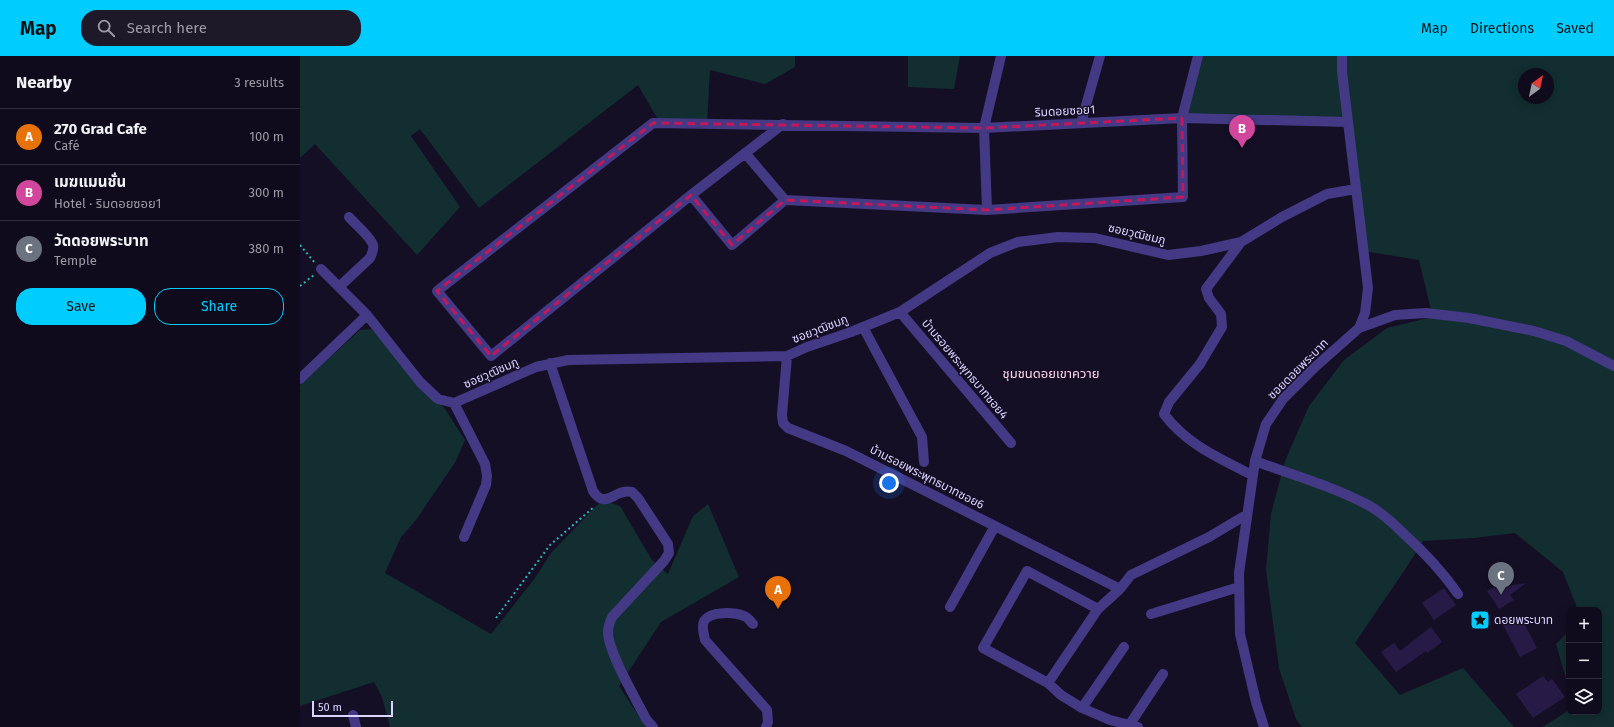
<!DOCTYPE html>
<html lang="en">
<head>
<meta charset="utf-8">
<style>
	:root { --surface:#100b1c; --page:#1e1929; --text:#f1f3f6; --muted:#9c9ba3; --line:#302b3b; --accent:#00ccfe }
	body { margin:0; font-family:"Fira Sans","Noto Sans Thai",sans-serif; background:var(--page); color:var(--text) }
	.controls { position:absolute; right:12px; bottom:12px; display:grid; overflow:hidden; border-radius:8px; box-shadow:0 2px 10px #0003 }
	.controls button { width:36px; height:36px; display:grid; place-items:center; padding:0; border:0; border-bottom:1px solid var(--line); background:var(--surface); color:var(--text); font:20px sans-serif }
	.compass { position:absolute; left:1218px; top:12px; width:36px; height:36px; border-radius:50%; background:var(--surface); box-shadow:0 2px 10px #0003; rotate:33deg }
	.scale { position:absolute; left:12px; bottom:10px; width:81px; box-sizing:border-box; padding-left:4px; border:2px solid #ddd3ff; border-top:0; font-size:11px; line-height:14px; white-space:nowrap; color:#ddd3ff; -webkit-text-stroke:3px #150f26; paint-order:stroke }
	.you { position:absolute; left:589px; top:427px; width:14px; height:14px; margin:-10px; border:3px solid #fff; border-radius:50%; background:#1a73e8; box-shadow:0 0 0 6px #1a73e833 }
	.badge { display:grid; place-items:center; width:26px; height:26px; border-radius:50%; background:var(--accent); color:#fff; font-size:13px; font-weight:700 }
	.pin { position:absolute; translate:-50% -33px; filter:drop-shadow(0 1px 2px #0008) }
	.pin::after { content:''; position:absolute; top:21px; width:14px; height:12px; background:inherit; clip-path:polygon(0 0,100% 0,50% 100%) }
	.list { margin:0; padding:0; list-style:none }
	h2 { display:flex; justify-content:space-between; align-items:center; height:52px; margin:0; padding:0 16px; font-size:17px }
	h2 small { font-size:13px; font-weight:400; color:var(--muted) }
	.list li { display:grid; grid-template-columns:26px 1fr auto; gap:12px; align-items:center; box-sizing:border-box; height:56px; padding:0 16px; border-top:1px solid var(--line) }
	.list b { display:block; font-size:15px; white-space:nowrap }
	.list p { margin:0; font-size:13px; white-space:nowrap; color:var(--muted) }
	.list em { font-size:13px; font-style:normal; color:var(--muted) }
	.actions { display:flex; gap:8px; padding:12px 16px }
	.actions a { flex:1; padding:9px 0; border:1px solid var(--accent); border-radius:16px; text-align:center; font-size:14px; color:var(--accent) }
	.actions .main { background:var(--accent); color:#111 }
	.icon { flex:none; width:22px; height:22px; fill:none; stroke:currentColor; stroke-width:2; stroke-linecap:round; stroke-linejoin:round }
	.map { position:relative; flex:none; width:1314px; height:671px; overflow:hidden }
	header { display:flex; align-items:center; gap:24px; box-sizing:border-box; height:56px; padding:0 20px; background:var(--accent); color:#111 }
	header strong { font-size:19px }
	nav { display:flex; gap:22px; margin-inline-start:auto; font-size:14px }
	.search { width:280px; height:36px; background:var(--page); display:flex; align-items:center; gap:10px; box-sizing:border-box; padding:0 14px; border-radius:16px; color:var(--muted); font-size:15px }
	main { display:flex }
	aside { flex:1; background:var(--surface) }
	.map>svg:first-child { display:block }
</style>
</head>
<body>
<header>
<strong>Map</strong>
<div class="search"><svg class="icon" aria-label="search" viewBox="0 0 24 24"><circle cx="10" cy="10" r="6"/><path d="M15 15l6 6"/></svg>Search here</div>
<nav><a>Map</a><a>Directions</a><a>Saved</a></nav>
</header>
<main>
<aside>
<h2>Nearby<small>3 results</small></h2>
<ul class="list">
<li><span class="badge" style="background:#e8710a">A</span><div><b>270 Grad Cafe</b><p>Café</p></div><em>100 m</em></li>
<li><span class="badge" style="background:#d1479c">B</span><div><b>เมฆแมนชั่น</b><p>Hotel · ริมดอยซอย1</p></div><em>300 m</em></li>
<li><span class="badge" style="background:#6b7280">C</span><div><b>วัดดอยพระบาท</b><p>Temple</p></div><em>380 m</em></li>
</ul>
<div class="actions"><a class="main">Save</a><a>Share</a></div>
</aside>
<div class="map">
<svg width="1314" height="671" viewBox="0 0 1314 671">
	<rect width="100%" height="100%" fill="#150f26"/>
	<path fill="#122e30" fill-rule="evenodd" d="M 0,0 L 495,0 L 495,11 L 465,28 L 410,14 L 407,67 L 360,67 L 338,29 L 179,152 L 120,73 L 111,80 L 160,151 L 117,199 L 15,88 L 0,102 Z
		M 608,0 L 660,0 L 654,33 L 608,31 Z
		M 898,0 L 1314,0 L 1314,671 L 1243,671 L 1269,654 L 1269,656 L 1299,656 L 1299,554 L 1278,554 L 1263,516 L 1215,477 L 1174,482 L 1123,485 L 1106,512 L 1055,587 L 1100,639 L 1163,612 L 1214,671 L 1002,671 L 996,663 L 979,612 L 966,514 L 971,458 L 985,405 L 1009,350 L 1044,304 L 1087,272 L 1145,258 L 1131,254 L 1119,204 L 1064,195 L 1048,66 L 882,62 ZM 1224,18 L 1248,18 L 1248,42 L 1224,42 Z
		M 71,273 L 145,353 L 165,384 L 156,405 L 116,464 L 101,481 L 85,517 L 191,578 L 235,522 L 251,497 L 302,444 L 320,450 L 352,504 L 368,518 L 393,460 L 408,448 L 439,521 L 361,566 L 319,630 L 346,671 L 90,671 L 82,641 L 74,626 L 0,650 L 0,329 L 60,274 Z
		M 1269,575 L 1269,633 L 1256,588 Z"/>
	<path fill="#281a47" d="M 1202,522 L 1208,530 L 1226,527 L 1210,539 L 1214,544 L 1199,553 L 1187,535 L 1194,531 L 1192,528 Z
		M 1144,532 L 1156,549 L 1134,564 L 1122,547 Z
		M 1220,560 L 1237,592 L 1220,601 L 1203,569 Z
		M 1131,571 L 1142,586 L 1127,597 L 1126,595 L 1096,616 L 1081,596 L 1094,587 L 1100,595 Z
		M 1243,620 L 1248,626 L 1252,623 L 1265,641 L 1233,662 L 1216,638 Z"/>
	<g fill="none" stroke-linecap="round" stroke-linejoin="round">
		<path stroke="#2eb3b9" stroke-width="2" stroke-dasharray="2 3" stroke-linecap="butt" d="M 0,189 L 15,207
			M 0,230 L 14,219
			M 196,562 L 250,489 L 294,451"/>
		<path stroke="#443985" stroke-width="10" d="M 781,67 L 800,0
			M 483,68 L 391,139 L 191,300 L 137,235 L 353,67 L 684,72 L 882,62 L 1048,66
			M 445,97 L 485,144
			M 391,139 L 432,189 L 485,144 L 687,154 L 883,141 L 882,62 L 898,0
			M 687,154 L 684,72 L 701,0
			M 941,186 L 906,233 L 909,242 L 921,258 L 922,271 L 900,308 L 869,346 L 864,358 C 886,388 919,402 952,419
			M 21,213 L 67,259 L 120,326 L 138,343 L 154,347 L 236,311 L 268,304 L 487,300 L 507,291 L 551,276 L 600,256 L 690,197 L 718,186 L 758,181 L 795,182 L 868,199 L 901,195 L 941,186 L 982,161 L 1027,138 L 1056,133
			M 39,231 L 70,202 C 72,198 74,193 73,189 C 71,181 55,168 49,161
			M 600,256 L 711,387
			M 563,271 L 622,381 L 624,406
			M 1059,272 L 1095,259 L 1126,257 L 1169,262 L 1234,275 L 1266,285 L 1314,310
			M 487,300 L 482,359 L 483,367 L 488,372 L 546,395 L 820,533
			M 250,307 L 293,435 C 306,455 314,432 332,436 L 338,442 L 368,488 L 369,497 L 364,505 L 312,561 C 310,566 308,570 308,576 C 308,596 336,643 346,663 L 353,671
			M 0,323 L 67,259
			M 154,347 L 185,408 L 187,420 L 186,429 L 164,481
			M 955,405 C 993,419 1032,430 1068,449 C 1081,456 1093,467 1103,477 C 1124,496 1142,515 1158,538
			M 650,551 L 695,470
			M 798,553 L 727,515 L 683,592 L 748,627 L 761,639 L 782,652 L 810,664 L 838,671
			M 851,558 L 939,531
			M 453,568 C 450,565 448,561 444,560 C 434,556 410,555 404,565 C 401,571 404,578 405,584 L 467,654 L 468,666 L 466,671
			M 748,627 L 798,553 L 820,533 L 831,519 L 909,481 L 946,459
			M 782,652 L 824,591
			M 53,659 L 56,671
			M 830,668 L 863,618
			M 964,671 L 956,646 L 940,578 L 939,517 L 955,405 L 966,368 L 983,343 L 1015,311 L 1059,272 L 1065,257 L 1068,232 L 1042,16 L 1042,0"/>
	</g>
	<path fill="none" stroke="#c2185b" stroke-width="3" stroke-dasharray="8 5" stroke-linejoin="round" d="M 882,62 L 883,141 L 687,154 L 485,144 L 432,189 L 391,139 L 191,300 L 137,235 L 353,67 L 684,72 Z"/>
	<defs>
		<g id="sight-square" transform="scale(1)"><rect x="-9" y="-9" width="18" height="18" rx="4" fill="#00ccfe" stroke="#150f26"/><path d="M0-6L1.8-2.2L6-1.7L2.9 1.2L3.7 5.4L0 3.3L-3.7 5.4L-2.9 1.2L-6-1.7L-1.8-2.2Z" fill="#111"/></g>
	</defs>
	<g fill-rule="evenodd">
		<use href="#sight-square" x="1180" y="564"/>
	</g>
	<g text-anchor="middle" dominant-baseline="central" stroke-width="3" stroke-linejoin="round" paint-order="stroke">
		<g font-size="12" fill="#ddd3ff" stroke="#150f26">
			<text transform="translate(765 55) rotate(-3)">ริมดอยซอย1</text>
			<text transform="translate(837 178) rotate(13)">ซอยวุฒิชมภู</text>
			<text transform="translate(520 273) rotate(-21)">ซอยวุฒิชมภู</text>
			<text transform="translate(665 313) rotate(50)">บ้านรอยพระพุทธบาทซอย4</text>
			<text transform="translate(998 313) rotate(-45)">ซอยดอยพระบาท</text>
			<text transform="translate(191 317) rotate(-24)">ซอยวุฒิชมภู</text>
			<text transform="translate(627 421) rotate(27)">บ้านรอยพระพุทธบาทซอย6</text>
		</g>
		<g font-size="12" fill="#ddd3ff" stroke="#150f26" text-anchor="start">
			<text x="1194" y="564">ดอยพระบาท</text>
		</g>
		<g font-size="13" fill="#ffd5ec" stroke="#150f26">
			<text x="751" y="317">ชุมชนดอยเขาควาย</text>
		</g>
	</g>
</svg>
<div class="controls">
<button>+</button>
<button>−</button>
<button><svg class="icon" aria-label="layers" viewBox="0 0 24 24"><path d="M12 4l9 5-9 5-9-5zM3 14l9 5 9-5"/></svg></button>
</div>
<svg class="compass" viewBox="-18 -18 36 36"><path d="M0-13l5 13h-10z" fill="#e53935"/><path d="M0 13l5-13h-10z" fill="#9c9ba3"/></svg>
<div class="scale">50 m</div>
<div class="you"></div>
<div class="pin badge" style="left:478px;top:553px;background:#e8710a">A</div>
<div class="pin badge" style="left:942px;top:92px;background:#d1479c">B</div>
<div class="pin badge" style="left:1201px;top:539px;background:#6b7280">C</div>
</div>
</main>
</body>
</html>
